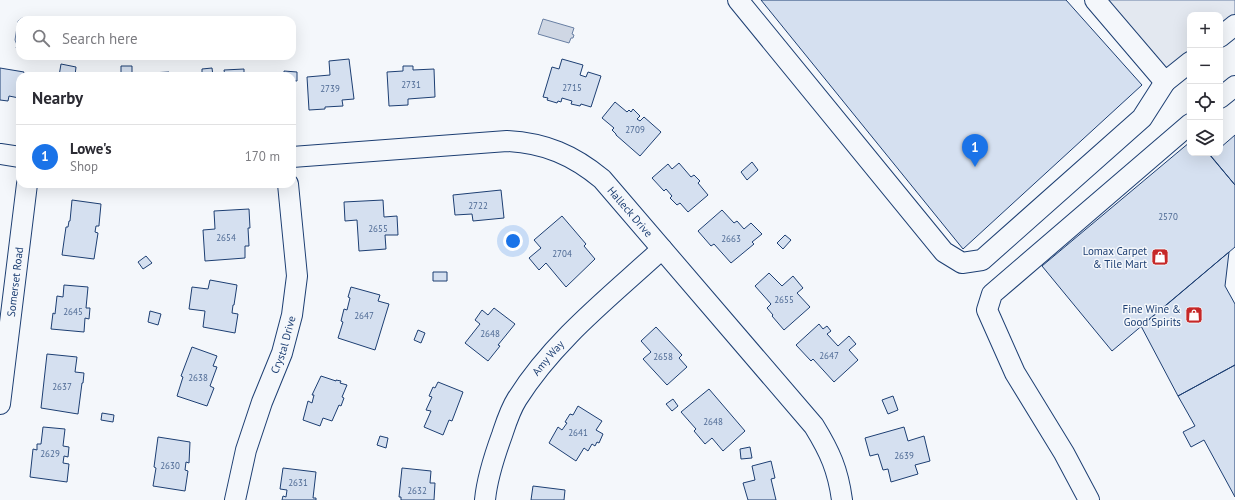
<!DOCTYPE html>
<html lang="en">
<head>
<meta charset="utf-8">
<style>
	:root { --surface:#fff; --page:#f7f7f7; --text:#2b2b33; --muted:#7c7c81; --line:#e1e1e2; --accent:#1a73e8 }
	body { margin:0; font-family:"PT Sans",sans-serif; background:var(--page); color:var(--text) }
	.controls { position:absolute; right:12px; top:12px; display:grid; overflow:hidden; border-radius:8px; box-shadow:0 4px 16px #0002 }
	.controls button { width:36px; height:36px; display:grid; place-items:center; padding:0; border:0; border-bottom:1px solid var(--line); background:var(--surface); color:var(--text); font:20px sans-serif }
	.you { position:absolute; left:513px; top:241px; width:14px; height:14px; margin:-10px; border:3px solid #fff; border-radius:50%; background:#1a73e8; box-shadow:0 0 0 6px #1a73e833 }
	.badge { display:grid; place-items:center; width:26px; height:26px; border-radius:50%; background:var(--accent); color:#fff; font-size:13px; font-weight:700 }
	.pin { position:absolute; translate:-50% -33px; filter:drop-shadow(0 1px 2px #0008) }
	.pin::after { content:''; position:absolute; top:21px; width:14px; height:12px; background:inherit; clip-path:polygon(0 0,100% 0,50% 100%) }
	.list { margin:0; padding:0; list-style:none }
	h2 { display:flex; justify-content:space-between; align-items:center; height:52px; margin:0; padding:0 16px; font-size:17px }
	h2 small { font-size:13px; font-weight:400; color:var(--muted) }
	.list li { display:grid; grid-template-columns:26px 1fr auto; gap:12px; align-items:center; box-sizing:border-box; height:64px; padding:0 16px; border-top:1px solid var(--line) }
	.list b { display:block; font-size:15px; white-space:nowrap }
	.list p { margin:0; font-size:13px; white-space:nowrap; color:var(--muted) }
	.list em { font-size:13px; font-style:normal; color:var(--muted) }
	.icon { flex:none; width:22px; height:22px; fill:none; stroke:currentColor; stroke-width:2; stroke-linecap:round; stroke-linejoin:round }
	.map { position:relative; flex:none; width:1235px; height:500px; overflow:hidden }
	.search { position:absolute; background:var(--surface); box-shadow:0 4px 16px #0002; left:16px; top:16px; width:280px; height:44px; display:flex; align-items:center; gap:10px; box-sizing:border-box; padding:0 14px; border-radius:12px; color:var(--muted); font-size:15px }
	.panel { position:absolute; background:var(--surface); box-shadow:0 4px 16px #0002; left:16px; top:72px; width:280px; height:116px; border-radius:12px }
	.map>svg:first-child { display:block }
</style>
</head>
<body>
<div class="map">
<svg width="1235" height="500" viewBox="0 0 1235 500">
	<rect width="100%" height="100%" fill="#f4f7fb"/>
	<path fill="#e3e8f0" stroke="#687fa3" d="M 1097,0 L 1235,0 L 1235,22 L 1220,33 L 1220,15 L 1190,15 L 1190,57 L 1165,77 Z"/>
	<path fill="#cfd7e4" stroke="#687fa3" d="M 22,18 L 29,20 L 20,20 L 20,48 L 16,48 L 17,45 L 15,40 L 18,21 Z
		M 543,19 L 574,28 L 572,34 L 574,35 L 573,38 L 571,38 L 569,43 L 538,34 Z"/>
	<path fill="#d5e0f0" stroke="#1d3f73" d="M 761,0 L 1066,0 L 1142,85 L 963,249 Z
		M 349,59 L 354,99 L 342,100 L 343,106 L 325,107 L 325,109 L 309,110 L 307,77 L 330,75 L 329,61 Z
		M 562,59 L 583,65 L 580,75 L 586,77 L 588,72 L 601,76 L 591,107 L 581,104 L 580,106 L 571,104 L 572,101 L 562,98 L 561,102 L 558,101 L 557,103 L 547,100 L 548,98 L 543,97 L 552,67 L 559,69 Z
		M 61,64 L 76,67 L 75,76 L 59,76 Z
		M 121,66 L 132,66 L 132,76 L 121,76 Z
		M 403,66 L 413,66 L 413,70 L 434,69 L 435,97 L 408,99 L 408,105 L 389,106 L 387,72 L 403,71 Z
		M 0,68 L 24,72 L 23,76 L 20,76 L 19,98 L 9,96 L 8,101 L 0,100 Z
		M 212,68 L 213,76 L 202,76 L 202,69 Z
		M 244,69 L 244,76 L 225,76 L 224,70 Z
		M 284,71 L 297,72 L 297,81 L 292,81 L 292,76 L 284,76 Z
		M 169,72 L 169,76 L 150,76 L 150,73 Z
		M 615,102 L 627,112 L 629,110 L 631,112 L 633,109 L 640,116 L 637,119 L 640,121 L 644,117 L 661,132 L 640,156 L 616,135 L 616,134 L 612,130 L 614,128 L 602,118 Z
		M 1235,135 L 1235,185 L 1211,156 L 1214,153 L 1220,153 L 1220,148 Z
		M 1190,142 L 1190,153 L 1208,153 L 1235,185 L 1235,247 L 1112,351 L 1042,266 Z
		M 752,162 L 758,170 L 747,180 L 741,172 Z
		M 679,163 L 691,177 L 694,175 L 700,181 L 698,183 L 708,195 L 688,212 L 680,203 L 677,205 L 670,198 L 672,196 L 666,189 L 664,191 L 652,178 L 668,164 L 672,169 Z
		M 501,190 L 504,218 L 473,221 L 472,214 L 455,215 L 453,195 Z
		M 72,200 L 101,204 L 99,225 L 99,226 L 96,226 L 95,232 L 98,233 L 94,259 L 62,255 L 66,227 L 68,227 L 69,221 L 70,221 Z
		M 383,200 L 384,217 L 397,216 L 398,235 L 385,235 L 386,249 L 359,251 L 357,220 L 345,221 L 344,202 Z
		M 249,209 L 250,228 L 248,228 L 249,246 L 245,246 L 245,258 L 205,261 L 203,230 L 215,229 L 214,211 Z
		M 722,210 L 734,223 L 737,221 L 744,229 L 751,223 L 762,234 L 752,242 L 754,244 L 731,263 L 714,244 L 711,246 L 698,231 Z
		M 562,216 L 586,244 L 584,246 L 595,259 L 566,287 L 546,263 L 539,270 L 529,258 L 541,248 L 534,240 Z
		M 785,235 L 791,240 L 783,249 L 777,243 Z
		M 1229,252 L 1225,286 L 1235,304 L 1235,365 L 1178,396 L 1141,326 Z
		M 146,256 L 152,263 L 143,269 L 138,262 Z
		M 433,272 L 447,272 L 447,281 L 433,281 Z
		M 769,273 L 782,286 L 793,276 L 803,288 L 797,293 L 810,307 L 784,330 L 772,316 L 773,315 L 767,308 L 771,304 L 755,286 Z
		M 210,280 L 237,285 L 234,305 L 233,305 L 232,313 L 238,314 L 235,333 L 203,327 L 205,311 L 189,309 L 192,287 L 208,289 Z
		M 64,285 L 88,287 L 86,308 L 90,308 L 89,319 L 85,318 L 84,332 L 51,329 L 53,313 L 55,314 L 57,296 L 63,297 Z
		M 351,287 L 380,295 L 378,301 L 389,304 L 375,350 L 338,338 L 343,322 L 341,321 L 344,309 L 347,310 L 350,298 L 348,297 Z
		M 494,308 L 515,324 L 498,345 L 500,346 L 488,361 L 465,343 L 480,324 L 475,320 L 482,310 L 488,315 Z
		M 150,311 L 161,314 L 158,325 L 148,322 Z
		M 819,324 L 823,329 L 827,326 L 831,331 L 827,334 L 838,346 L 849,336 L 856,344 L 849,350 L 858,360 L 834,382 L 813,359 L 811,361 L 796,345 Z
		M 656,327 L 682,355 L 679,358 L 687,367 L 667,385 L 643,359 L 651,352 L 641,341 Z
		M 418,330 L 425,333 L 421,343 L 414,340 Z
		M 192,347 L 217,356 L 213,366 L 217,367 L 210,386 L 214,388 L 207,406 L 177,396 L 183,377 L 181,376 Z
		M 47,354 L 77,357 L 75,372 L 84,373 L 83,383 L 82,383 L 78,414 L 41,408 Z
		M 1235,365 L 1235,497 L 1204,440 L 1191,447 L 1183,432 L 1195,426 L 1178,396 Z
		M 321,376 L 336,381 L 336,380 L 341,381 L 340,383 L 347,385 L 342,397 L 344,398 L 341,406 L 339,405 L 332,421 L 323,418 L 320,426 L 303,420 L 308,401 L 312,403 L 314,395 L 312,395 Z
		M 438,382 L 463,392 L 452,421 L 449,420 L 443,435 L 424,427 L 431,411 L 426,410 L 432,397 L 429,396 L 433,387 L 435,388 Z
		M 709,389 L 745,431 L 723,451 L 712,438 L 705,444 L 694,431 L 696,429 L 681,412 Z
		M 893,396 L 898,410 L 888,414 L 882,400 Z
		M 673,399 L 678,406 L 672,411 L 666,404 Z
		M 578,406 L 602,421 L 596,430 L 603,434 L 599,443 L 597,442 L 595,446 L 592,444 L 588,451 L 584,448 L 576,461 L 549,443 L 558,427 L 562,430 L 567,423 L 565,422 L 570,414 L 573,415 Z
		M 102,413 L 114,415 L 113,422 L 101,420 Z
		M 43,427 L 65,429 L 63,446 L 69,447 L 68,457 L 64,456 L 63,463 L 69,464 L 67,482 L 30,477 L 33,449 L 37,450 L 37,444 L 41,444 Z
		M 904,427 L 908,441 L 924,436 L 930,461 L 915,465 L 918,474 L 891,482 L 888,469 L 883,470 L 878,454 L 870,456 L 865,438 Z
		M 380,436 L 388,438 L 386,448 L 377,445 Z
		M 158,437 L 190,442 L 189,463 L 186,462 L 185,470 L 188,471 L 185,491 L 153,486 L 156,468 L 154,467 Z
		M 750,447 L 752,458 L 741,459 L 740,449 Z
		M 771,461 L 775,478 L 771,479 L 776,500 L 748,500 L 743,483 L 755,480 L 752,466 Z
		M 283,468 L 316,472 L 313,498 L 316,498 L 316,500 L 282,500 L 283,496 L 286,497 L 287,490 L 280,489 Z
		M 402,468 L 431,471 L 430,483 L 435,483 L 434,500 L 401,500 L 401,497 L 399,497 Z
		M 533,486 L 565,490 L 564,500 L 531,500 Z"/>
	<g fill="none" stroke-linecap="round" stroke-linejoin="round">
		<g stroke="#1d3f73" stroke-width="22">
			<g id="minor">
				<path d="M 738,0 L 944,252 L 962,263 L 982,260 L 1142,118 L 1165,82"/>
				<path d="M 1095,0 L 1165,82 L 1190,62"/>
				<path d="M 1220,37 L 1235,25"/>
				<path d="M 1220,98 L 1235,86"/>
				<path d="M 0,154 L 20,157"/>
				<path id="s1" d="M 292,157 L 507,141 C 545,143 573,155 602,179 L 814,426 C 830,452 838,470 842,500"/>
				<path id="s2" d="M 0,404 L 27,184"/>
				<path id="s3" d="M 235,500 L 246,450 L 262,402 L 282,353 L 292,315 L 297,276 L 288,184"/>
				<path id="s4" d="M 485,500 C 487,478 494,457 502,435 C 506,423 510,410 517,399 C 554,340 611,296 662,249"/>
				<path d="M 1089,500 L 1064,453 L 1015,373 L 987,310 L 992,294 L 1190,124"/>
			</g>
		</g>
		<use href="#minor" stroke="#f4f7fb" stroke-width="20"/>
	</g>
	<defs>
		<g id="shop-square" transform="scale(0.9)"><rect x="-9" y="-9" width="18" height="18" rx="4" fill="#c62828" stroke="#f4f7fb"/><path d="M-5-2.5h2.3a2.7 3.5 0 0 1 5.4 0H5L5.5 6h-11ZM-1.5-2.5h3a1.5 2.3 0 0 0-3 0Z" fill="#fff"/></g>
	</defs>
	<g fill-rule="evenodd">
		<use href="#shop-square" x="1160" y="257"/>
		<use href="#shop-square" x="1194" y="315"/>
	</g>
	<g text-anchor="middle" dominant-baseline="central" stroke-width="3" stroke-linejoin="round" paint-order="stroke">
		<g font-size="9" fill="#4b6792">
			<text x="411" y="84">2731</text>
			<text x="572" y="87">2715</text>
			<text x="330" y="88">2739</text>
			<text x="635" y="129">2709</text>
			<text x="478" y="205">2722</text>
			<text x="1168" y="216">2570</text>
			<text x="378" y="228">2655</text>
			<text x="226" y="237">2654</text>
			<text x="731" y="238">2663</text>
			<text x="562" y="253">2704</text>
			<text x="784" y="299">2655</text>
			<text x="73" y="311">2645</text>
			<text x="364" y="315">2647</text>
			<text x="490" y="333">2648</text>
			<text x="829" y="355">2647</text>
			<text x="663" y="356">2658</text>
			<text x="198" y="377">2638</text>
			<text x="62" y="386">2637</text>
			<text x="713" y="421">2648</text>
			<text x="578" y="432">2641</text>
			<text x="50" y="453">2629</text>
			<text x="904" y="455">2639</text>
			<text x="170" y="465">2630</text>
			<text x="298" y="482">2631</text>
			<text x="417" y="490">2632</text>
		</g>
		<g font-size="11" fill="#1d3f73" stroke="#f4f7fb">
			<text stroke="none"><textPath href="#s1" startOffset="363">Halleck Drive</textPath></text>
			<text stroke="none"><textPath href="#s2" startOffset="123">Somerset Road</textPath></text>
			<text stroke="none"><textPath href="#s3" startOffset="163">Crystal Drive</textPath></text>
			<text stroke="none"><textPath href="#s4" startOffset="158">Amy Way</textPath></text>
		</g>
		<g font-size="11" fill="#1d3f73" stroke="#f4f7fb" text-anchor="end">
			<text x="1147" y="251">Lomax Carpet<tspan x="1147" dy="13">&amp; Tile Mart</tspan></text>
			<text x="1181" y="309">Fine Wine &amp;<tspan x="1181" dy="13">Good Spirits</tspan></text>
		</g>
	</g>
</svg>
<div class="controls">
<button>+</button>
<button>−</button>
<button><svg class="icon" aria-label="locate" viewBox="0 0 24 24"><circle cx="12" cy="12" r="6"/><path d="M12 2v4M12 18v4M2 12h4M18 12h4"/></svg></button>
<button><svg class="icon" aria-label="layers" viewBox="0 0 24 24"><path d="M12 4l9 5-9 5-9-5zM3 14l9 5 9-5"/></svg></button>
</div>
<div class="you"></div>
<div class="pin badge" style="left:975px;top:167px">1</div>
<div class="search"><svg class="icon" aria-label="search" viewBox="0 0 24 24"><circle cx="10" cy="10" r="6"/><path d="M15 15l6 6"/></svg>Search here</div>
<section class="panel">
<h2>Nearby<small></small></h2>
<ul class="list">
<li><span class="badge">1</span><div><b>Lowe's</b><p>Shop</p></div><em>170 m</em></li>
</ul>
</section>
</div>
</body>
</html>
